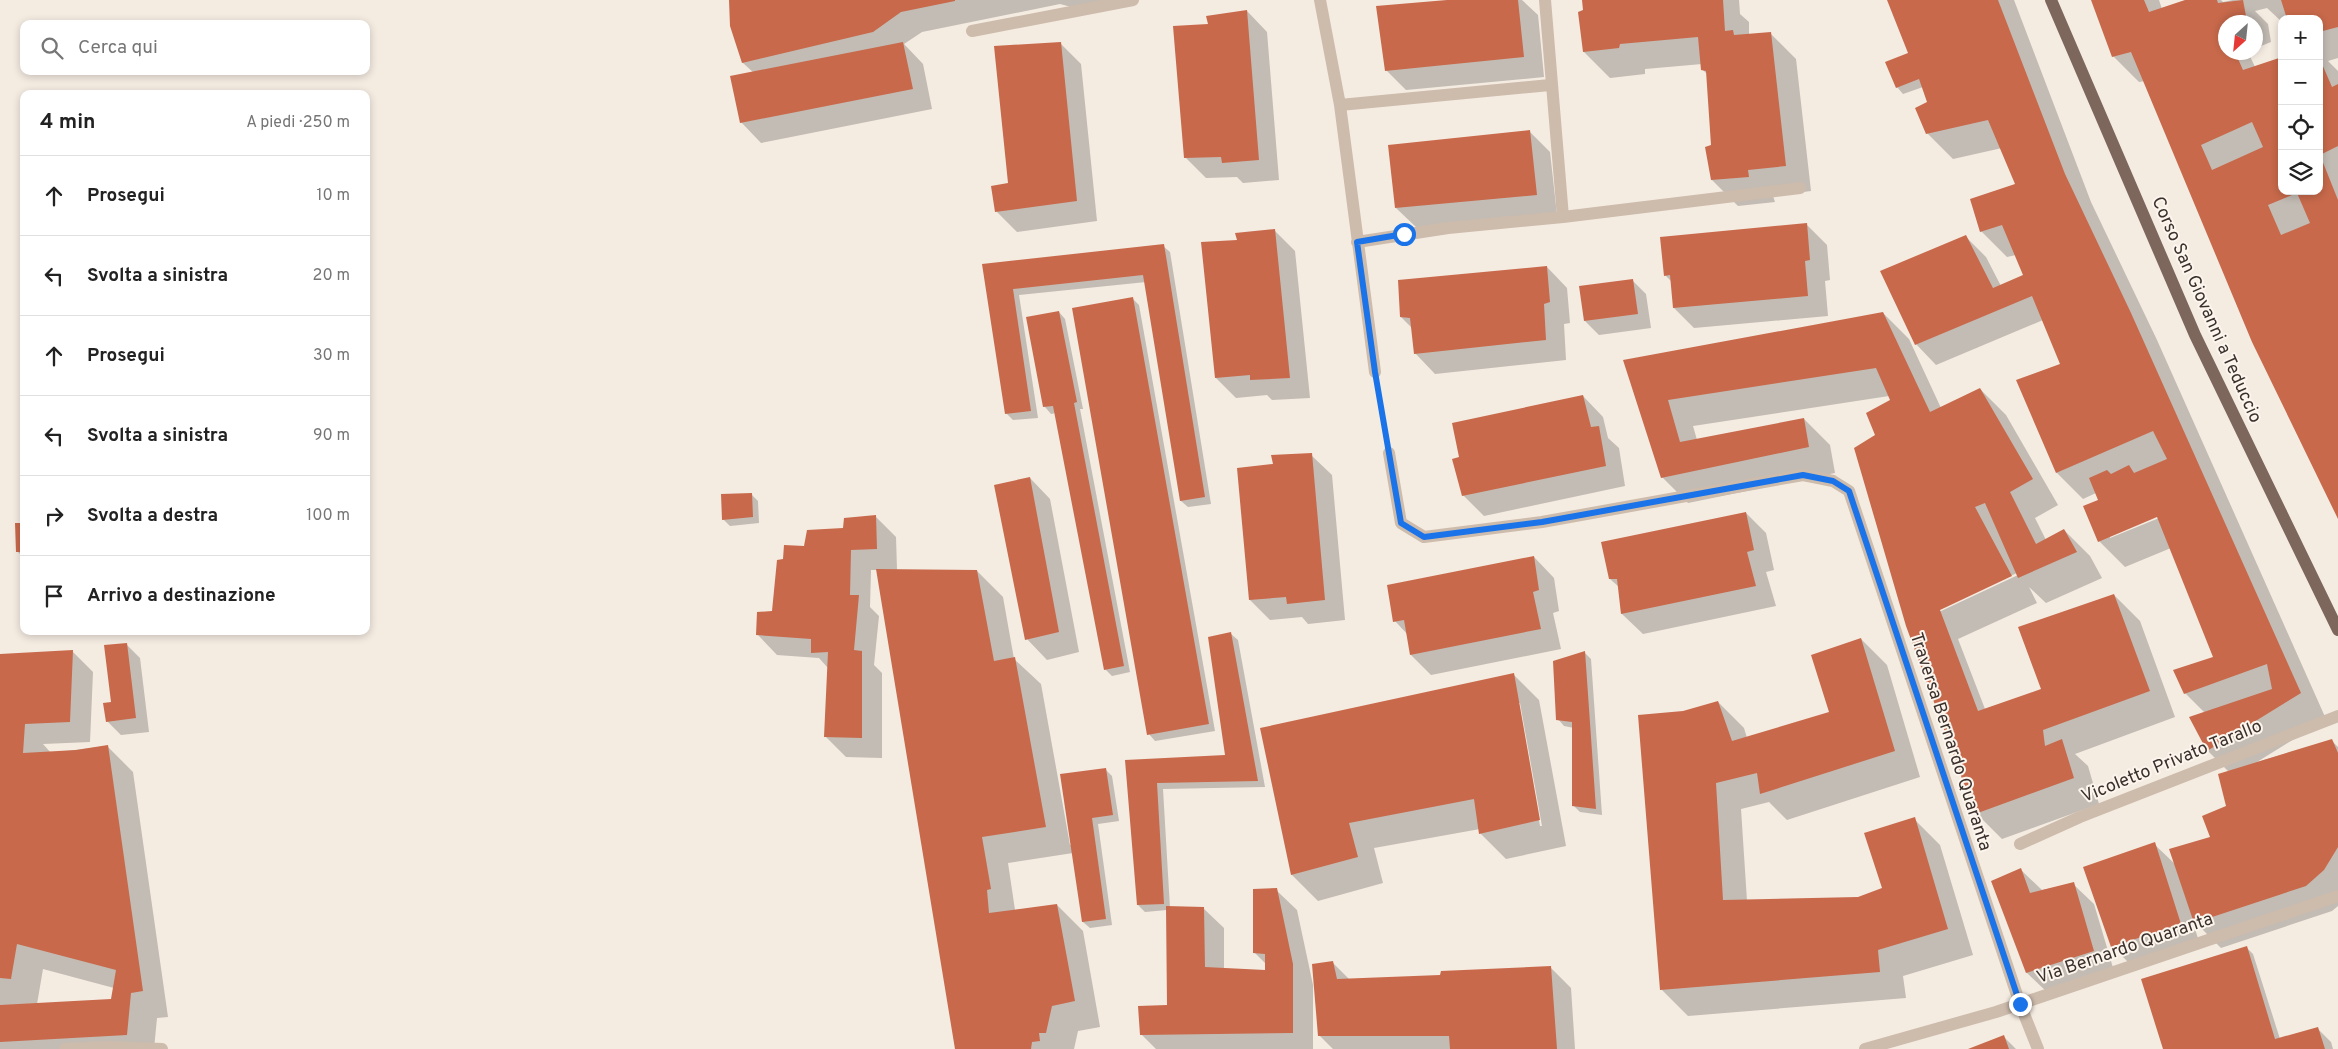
<!DOCTYPE html>
<html lang="it">
<head>
<meta charset="utf-8">
<style>
	:root { --surface:#fff; --page:#f2f2f2; --text:#222; --muted:#767676; --line:#e0e0e0 }
	body { margin:0; font-family:Overpass,sans-serif; background:var(--page); color:var(--text) }
	.controls { position:absolute; right:15px; top:15px; display:grid; overflow:hidden; border-radius:10px; box-shadow:0 2px 8px #0003 }
	.controls button { width:45px; height:45px; display:grid; place-items:center; padding:0; border:0; border-bottom:1px solid var(--line); background:var(--surface); color:var(--text); font:25px sans-serif }
	.compass { position:absolute; left:2218px; top:15px; width:45px; height:45px; border-radius:50%; background:var(--surface); box-shadow:0 2px 8px #0003; rotate:207deg }
	.stop { position:absolute; width:15px; height:15px; margin:-11px; border:4px solid #1a73e8; border-radius:50%; background:#fff }
	.stop.end { background:#1a73e8; border-color:#fff; box-shadow:0 1px 5px #0008 }
	.list { margin:0; padding:0; list-style:none }
	h2 { display:flex; justify-content:space-between; align-items:center; height:65px; margin:0; padding:0 20px; font-size:21px }
	h2 small { font-size:16px; font-weight:400; color:var(--muted) }
	.list li { display:grid; grid-template-columns:32px 1fr auto; gap:15px; align-items:center; box-sizing:border-box; height:80px; padding:0 20px; border-top:1px solid var(--line) }
	.list b { display:block; font-size:19px; white-space:nowrap }
	.list em { font-size:16px; font-style:normal; color:var(--muted) }
	.icon { flex:none; width:28px; height:28px; fill:none; stroke:currentColor; stroke-width:2; stroke-linecap:round; stroke-linejoin:round }
	.map { position:relative; flex:none; width:2338px; height:1049px; overflow:hidden }
	.search { position:absolute; background:var(--surface); box-shadow:0 2px 8px #0003; left:20px; top:20px; width:350px; height:55px; display:flex; align-items:center; gap:12px; box-sizing:border-box; padding:0 18px; border-radius:10px; color:var(--muted); font-size:19px }
	.panel { position:absolute; background:var(--surface); box-shadow:0 2px 8px #0003; left:20px; top:90px; width:350px; height:545px; border-radius:10px }
	.map>svg:first-child { display:block }
</style>
</head>
<body>
<div class="map">
<svg width="2338" height="1049" viewBox="0 0 2338 1049">
	<rect width="100%" height="100%" fill="#f4ebe1"/>
	<path fill="#0003" fill-rule="evenodd" d="M 730,0 L 1102,0 L 1090,12 L 1060,4 L 922,32 L 904,44 L 923,64 L 932,109 L 761,143 L 741,122 L 754,73 L 743,63 Z
		M 1461,0 L 1522,0 L 1538,15 L 1544,77 L 1406,90 L 1386,70 Z
		M 1584,0 L 1739,0 L 1740,14 L 1749,22 L 1749,35 L 1770,33 L 1796,59 L 1811,191 L 1773,196 L 1775,202 L 1738,206 L 1712,180 L 1712,146 L 1708,75 L 1702,69 L 1702,64 L 1645,69 L 1645,74 L 1610,78 L 1584,52 Z
		M 1889,0 L 2014,0 L 2091,202 L 2157,340 L 2326,719 L 2257,762 L 2331,740 L 2338,747 L 2338,906 L 2332,911 L 2221,948 L 2192,919 L 2200,945 L 2133,967 L 2112,946 L 2154,844 L 2176,865 L 2211,837 L 2228,807 L 2229,772 L 2208,751 L 2205,713 L 2185,693 L 2214,658 L 2171,548 L 2125,567 L 2099,541 L 2099,500 L 2096,493 L 2083,499 L 2057,473 L 2018,380 L 2061,364 L 2043,320 L 1936,365 L 1916,344 L 1965,236 L 1986,257 L 2001,286 L 2024,275 L 2016,255 L 2007,257 L 1981,231 L 2016,184 L 2002,148 L 1953,159 L 1927,133 L 1929,103 L 1923,87 L 1903,94 L 1897,87 L 1911,58 ZM 2163,513 L 2164,516 L 2110,538 L 2110,535 Z
		M 2093,0 L 2159,0 L 2162,9 L 2188,0 L 2221,0 L 2223,2 L 2233,0 L 2338,0 L 2338,58 L 2328,61 L 2338,71 L 2338,517 L 2145,81 L 2139,82 L 2113,56 ZM 2267,8 L 2281,21 L 2282,19 L 2319,19 L 2319,191 L 2282,191 L 2255,67 L 2248,52 L 2226,52 L 2226,22 L 2256,22 L 2256,48 L 2271,42 L 2268,24 L 2255,11 Z
		M 1247,11 L 1267,32 L 1279,180 L 1243,183 L 1237,177 L 1206,178 L 1186,158 L 1209,26 Z
		M 1060,43 L 1081,64 L 1097,221 L 1017,232 L 996,211 L 1010,184 Z
		M 1530,132 L 1550,152 L 1557,215 L 1417,228 L 1396,208 Z
		M 1807,225 L 1827,245 L 1830,280 L 1825,281 L 1828,316 L 1694,328 L 1674,308 L 1672,282 L 1665,275 Z
		M 1275,231 L 1295,251 L 1310,398 L 1272,400 L 1267,395 L 1236,398 L 1216,378 L 1238,241 Z
		M 1163,246 L 1170,252 L 1211,504 L 1188,507 L 1181,501 L 1146,282 L 1019,295 L 1038,418 L 1013,420 L 1006,413 L 984,265 Z
		M 1547,267 L 1567,288 L 1570,323 L 1564,324 L 1566,360 L 1435,374 L 1415,353 L 1412,328 L 1401,317 Z
		M 1632,280 L 1646,294 L 1651,328 L 1599,335 L 1585,321 Z
		M 1132,298 L 1139,305 L 1215,731 L 1155,741 L 1149,734 Z
		M 1059,312 L 1065,319 L 1083,409 L 1080,409 L 1130,672 L 1112,676 L 1105,669 L 1056,413 L 1051,414 L 1045,407 L 1028,318 Z
		M 1883,313 L 1909,339 L 1941,408 L 1980,389 L 2006,415 L 2058,505 L 2035,518 L 2046,540 L 2064,530 L 2090,556 L 2102,578 L 2046,603 L 2029,587 L 2037,603 L 1958,639 L 1985,709 L 2042,690 L 2114,595 L 2140,621 L 2175,717 L 2075,754 L 2088,766 L 2099,804 L 2002,839 L 1976,813 L 1877,436 L 1891,401 L 1889,396 L 1693,426 L 1697,440 L 1804,419 L 1830,445 L 1835,473 L 1688,503 L 1662,477 L 1624,361 ZM 2017,573 L 2018,575 L 1939,612 L 1937,610 Z
		M 1583,396 L 1603,417 L 1608,438 L 1619,448 L 1625,486 L 1484,516 L 1463,495 Z
		M 1311,455 L 1332,475 L 1345,620 L 1308,624 L 1302,617 L 1270,620 L 1250,600 L 1274,465 Z
		M 1030,478 L 1050,499 L 1079,652 L 1047,660 L 1027,639 Z
		M 751,494 L 758,501 L 759,523 L 730,526 L 723,519 Z
		M 1746,513 L 1766,533 L 1774,570 L 1766,572 L 1776,606 L 1643,634 L 1622,614 L 1619,587 L 1610,579 Z
		M 876,517 L 896,537 L 897,570 L 977,571 L 1003,597 L 1014,659 L 1041,684 L 1070,845 L 1072,845 L 1105,769 L 1112,776 L 1119,821 L 1098,824 L 1112,925 L 1090,928 L 1083,922 L 1073,853 L 1008,863 L 1015,910 L 1057,905 L 1083,931 L 1100,1027 L 1078,1031 L 1074,1049 L 956,1049 L 877,570 L 871,570 L 870,607 L 879,616 L 874,665 L 882,673 L 882,758 L 846,757 L 825,736 L 828,668 L 819,658 L 777,655 L 757,634 L 773,612 L 784,560 L 805,547 Z
		M 24,524 L 24,558 L 17,551 Z
		M 1534,557 L 1554,578 L 1559,611 L 1553,613 L 1561,649 L 1431,675 L 1411,655 L 1408,635 L 1395,621 Z
		M 1231,634 L 1238,640 L 1265,787 L 1163,789 L 1170,908 L 1203,908 L 1224,928 L 1224,969 L 1266,971 L 1266,964 L 1254,952 L 1276,890 L 1297,910 L 1313,985 L 1313,1049 L 1156,1049 L 1141,1034 L 1168,1006 L 1167,910 L 1145,912 L 1138,905 L 1126,761 L 1226,757 Z
		M 1861,639 L 1887,665 L 1920,777 L 1787,820 L 1769,802 L 1741,809 L 1747,901 L 1858,898 L 1884,889 L 1914,819 L 1940,845 L 1973,955 L 1903,976 L 1906,998 L 1688,1016 L 1662,990 L 1683,712 L 1718,702 L 1744,728 L 1747,738 L 1831,713 Z
		M 126,644 L 140,658 L 149,732 L 121,735 L 107,721 Z
		M 72,651 L 93,672 L 90,742 L 43,744 L 51,753 L 107,746 L 133,772 L 168,1017 L 157,1018 L 154,1049 L 0,1049 L 0,655 ZM 43,969 L 114,988 L 112,1000 L 37,1004 Z
		M 1584,652 L 1591,659 L 1602,815 L 1580,812 L 1573,805 L 1574,728 L 1564,726 L 1558,719 Z
		M 1513,674 L 1539,700 L 1566,846 L 1506,859 L 1480,833 L 1480,829 L 1374,848 L 1383,883 L 1318,901 L 1292,875 L 1262,729 ZM 1518,703 L 1520,703 L 1542,826 L 1540,826 Z
		M 2021,870 L 2042,890 L 2073,884 L 2094,904 L 2114,971 L 2048,993 L 2027,973 L 1993,882 Z
		M 2246,947 L 2253,954 L 2280,1039 L 2317,1028 L 2331,1042 L 2333,1049 L 2165,1049 Z
		M 1333,963 L 1350,980 L 1441,977 L 1550,967 L 1571,988 L 1575,1049 L 1333,1049 L 1319,1035 Z
		M 2004,1037 L 2016,1049 L 1972,1049 Z"/>
	<path fill="#c8694b" fill-rule="evenodd" d="M 729,0 L 955,0 L 955,1 L 901,12 L 873,32 L 742,63 L 730,26 Z
		M 1447,0 L 1518,0 L 1524,57 L 1385,71 L 1376,6 Z
		M 1582,0 L 1723,0 L 1725,31 L 1733,30 L 1734,35 L 1771,32 L 1786,166 L 1748,170 L 1749,177 L 1711,180 L 1705,147 L 1711,145 L 1706,71 L 1701,70 L 1698,37 L 1620,44 L 1619,48 L 1583,52 L 1578,12 L 1583,10 Z
		M 1887,0 L 1998,0 L 2065,174 L 2131,313 L 2301,693 L 2207,751 L 2189,717 L 2272,689 L 2267,664 L 2184,694 L 2173,670 L 2213,657 L 2157,517 L 2098,542 L 2083,506 L 2098,500 L 2089,478 L 2107,470 L 2111,474 L 2129,465 L 2134,473 L 2167,459 L 2153,431 L 2056,473 L 2016,380 L 2060,364 L 2032,296 L 1915,345 L 1880,271 L 1966,235 L 1993,288 L 2023,275 L 2002,225 L 1980,232 L 1970,199 L 2015,184 L 1988,120 L 1926,134 L 1915,108 L 1927,102 L 1919,79 L 1896,88 L 1885,62 L 1908,53 Z
		M 2091,0 L 2144,0 L 2149,12 L 2185,0 L 2217,0 L 2218,3 L 2243,0 L 2246,16 L 2223,25 L 2226,31 L 2226,52 L 2235,52 L 2243,70 L 2282,57 L 2282,191 L 2319,191 L 2319,57 L 2332,87 L 2338,84 L 2338,146 L 2320,155 L 2338,200 L 2338,519 L 2252,342 L 2131,52 L 2112,57 ZM 2252,122 L 2263,147 L 2212,170 L 2201,145 ZM 2297,193 L 2310,223 L 2281,235 L 2268,205 Z
		M 2281,0 L 2338,0 L 2338,27 L 2319,32 L 2319,19 L 2287,19 Z
		M 1247,10 L 1259,160 L 1222,163 L 1221,157 L 1184,158 L 1173,26 L 1208,24 L 1206,16 Z
		M 903,42 L 913,89 L 740,123 L 730,76 Z
		M 1061,42 L 1077,201 L 995,212 L 991,186 L 1008,183 L 994,46 Z
		M 1530,130 L 1537,195 L 1395,208 L 1388,145 Z
		M 1807,223 L 1810,260 L 1805,261 L 1808,296 L 1673,308 L 1670,275 L 1664,276 L 1660,237 Z
		M 1275,229 L 1290,378 L 1250,380 L 1250,375 L 1215,378 L 1201,242 L 1237,240 L 1235,233 Z
		M 1164,244 L 1205,497 L 1180,501 L 1143,275 L 1013,289 L 1031,411 L 1005,414 L 982,264 Z
		M 1547,266 L 1550,302 L 1544,304 L 1546,340 L 1414,354 L 1410,318 L 1400,317 L 1398,280 Z
		M 1633,279 L 1638,314 L 1584,321 L 1579,286 Z
		M 1133,297 L 1209,724 L 1147,735 L 1072,308 Z
		M 1059,311 L 1077,402 L 1074,403 L 1124,666 L 1104,670 L 1053,406 L 1043,407 L 1026,317 Z
		M 1883,312 L 1930,412 L 1980,388 L 2033,479 L 2010,492 L 2036,544 L 2064,529 L 2077,552 L 2018,578 L 1985,503 L 1975,507 L 2012,576 L 1940,610 L 1978,711 L 2041,689 L 2018,627 L 2114,594 L 2150,691 L 2043,730 L 2045,746 L 2062,739 L 2074,778 L 1975,814 L 1906,626 L 1854,448 L 1875,435 L 1866,413 L 1890,400 L 1876,368 L 1668,400 L 1680,442 L 1804,418 L 1809,447 L 1661,478 L 1623,360 Z
		M 1583,395 L 1591,427 L 1599,426 L 1606,466 L 1462,496 L 1452,459 L 1459,457 L 1452,423 Z
		M 1312,453 L 1325,600 L 1287,604 L 1286,597 L 1249,600 L 1237,468 L 1273,464 L 1271,455 Z
		M 1030,477 L 1059,632 L 1025,640 L 994,485 Z
		M 752,493 L 753,517 L 722,520 L 721,494 Z
		M 1746,512 L 1754,550 L 1747,552 L 1756,586 L 1621,614 L 1617,579 L 1609,579 L 1601,542 Z
		M 876,515 L 877,549 L 851,550 L 850,595 L 859,595 L 854,650 L 862,651 L 862,738 L 824,737 L 828,652 L 811,653 L 811,639 L 756,635 L 757,612 L 772,611 L 777,560 L 783,559 L 784,545 L 804,546 L 807,530 L 843,528 L 844,518 Z
		M 15,523 L 24,523 L 24,552 L 16,552 Z
		M 1534,556 L 1539,590 L 1533,592 L 1541,629 L 1410,655 L 1404,620 L 1393,622 L 1387,585 Z
		M 876,569 L 977,570 L 994,661 L 1015,657 L 1046,827 L 982,837 L 991,889 L 987,890 L 989,913 L 1057,904 L 1075,1001 L 1052,1006 L 1046,1033 L 1039,1033 L 1040,1041 L 1032,1042 L 1031,1049 L 955,1049 Z
		M 1231,632 L 1258,781 L 1157,783 L 1164,904 L 1137,905 L 1125,760 L 1225,755 L 1208,637 Z
		M 1861,638 L 1895,751 L 1760,794 L 1757,773 L 1716,783 L 1723,900 L 1858,897 L 1882,888 L 1864,833 L 1915,817 L 1948,929 L 1878,950 L 1880,972 L 1660,990 L 1638,715 L 1683,711 L 1718,701 L 1732,741 L 1829,712 L 1811,655 Z
		M 127,643 L 136,718 L 106,722 L 103,703 L 111,702 L 104,645 Z
		M 73,650 L 70,722 L 25,724 L 23,753 L 76,750 L 108,745 L 143,991 L 131,993 L 127,1035 L 0,1042 L 0,1005 L 111,999 L 116,970 L 17,944 L 11,979 L 0,978 L 0,654 Z
		M 1585,651 L 1596,809 L 1572,806 L 1572,722 L 1556,720 L 1553,661 Z
		M 1514,673 L 1540,820 L 1479,834 L 1474,799 L 1349,823 L 1358,857 L 1291,875 L 1260,728 Z
		M 2332,739 L 2338,753 L 2338,847 L 2324,870 L 2306,886 L 2194,923 L 2169,849 L 2210,837 L 2202,816 L 2226,806 L 2218,774 Z
		M 1106,768 L 1113,815 L 1092,818 L 1106,919 L 1082,922 L 1060,774 Z
		M 2155,842 L 2181,924 L 2111,947 L 2083,867 Z
		M 2021,868 L 2030,893 L 2074,882 L 2094,951 L 2026,973 L 1991,881 Z
		M 1277,888 L 1293,964 L 1293,1033 L 1140,1035 L 1138,1006 L 1167,1005 L 1166,906 L 1204,907 L 1205,967 L 1265,970 L 1265,954 L 1253,953 L 1253,889 Z
		M 2247,946 L 2275,1039 L 2318,1027 L 2325,1049 L 2163,1049 L 2141,979 Z
		M 1333,961 L 1337,979 L 1440,975 L 1441,971 L 1551,966 L 1557,1049 L 1450,1049 L 1449,1036 L 1318,1036 L 1312,964 Z
		M 2004,1035 L 2009,1049 L 1968,1049 Z"/>
	<g fill="none" stroke-linecap="round" stroke-linejoin="round">
		<path stroke="#b9a596" stroke-width="3" stroke-dasharray="2.5 2.5" stroke-linecap="butt" d="M 1379,394 L 1385,430"/>
		<path stroke="#cdbbac" stroke-width="12" d="M 1389,453 L 1401,523 L 1424,537 L 1542,522 L 1803,475 L 1833,481 L 1849,491 L 2020,1004"/>
		<path stroke="#cdbbac" stroke-width="12" d="M 1320,0 L 1340,105 L 1375,372
			M 972,31 L 1133,0
			M 1340,105 L 1550,85
			M 1563,217 L 1800,188
			M 1357,242 L 1448,228 L 1563,217 L 1545,0
			M 2020,844 L 2080,817 L 2338,716
			M 2020,1004 L 2038,1049
			M 65,1049 L 108,1047 L 162,1049
			M 1865,1049 L 1996,1012 L 2338,896"/>
		<path stroke="#7d675c" stroke-width="12" d="M 2051,0 L 2195,335 L 2338,630"/>
	</g>
	<g fill="none" stroke-linecap="round" stroke-linejoin="round">
		<path stroke="#1a73e8" stroke-width="6" d="M 1404,234 L 1357,242 L 1375,372 L 1401,523 L 1424,537 L 1542,522 L 1803,475 L 1833,481 L 1849,491 L 2020,1004"/>
	</g>
	<g text-anchor="middle" dominant-baseline="central" stroke-width="4" stroke-linejoin="round" paint-order="stroke">
		<g font-size="18" fill="#3b302b" stroke="#fbf5ee">
			<text transform="translate(2206 310) rotate(66)">Corso San Giovanni a Teduccio</text>
			<text transform="translate(1950 742) rotate(72)">Traversa Bernardo Quaranta</text>
			<text transform="translate(2172 762) rotate(-22)">Vicoletto Privato Tarallo</text>
			<text transform="translate(2125 949) rotate(-19)">Via Bernardo Quaranta</text>
		</g>
	</g>
</svg>
<div class="controls">
<button>+</button>
<button>−</button>
<button><svg class="icon" aria-label="locate" viewBox="0 0 24 24"><circle cx="12" cy="12" r="6"/><path d="M12 2v4M12 18v4M2 12h4M18 12h4"/></svg></button>
<button><svg class="icon" aria-label="layers" viewBox="0 0 24 24"><path d="M12 4l9 5-9 5-9-5zM3 14l9 5 9-5"/></svg></button>
</div>
<svg class="compass" viewBox="-18 -18 36 36"><path d="M0-13l5 13h-10z" fill="#e53935"/><path d="M0 13l5-13h-10z" fill="#767676"/></svg>
<div class="stop" style="left:1404px;top:234px"></div>
<div class="stop end" style="left:2020px;top:1004px"></div>
<div class="search"><svg class="icon" aria-label="search" viewBox="0 0 24 24"><circle cx="10" cy="10" r="6"/><path d="M15 15l6 6"/></svg>Cerca qui</div>
<section class="panel">
<h2>4 min<small>A piedi · 250 m</small></h2>
<ul class="list">
<li><svg class="icon" aria-label="ahead" viewBox="0 0 24 24"><path d="M12 20V5M6 11l6-6 6 6"/></svg><div><b>Prosegui</b></div><em>10 m</em></li>
<li><svg class="icon" aria-label="left" viewBox="0 0 24 24"><path d="M17 20v-9H6M10 6l-5 5 5 5"/></svg><div><b>Svolta a sinistra</b></div><em>20 m</em></li>
<li><svg class="icon" aria-label="ahead" viewBox="0 0 24 24"><path d="M12 20V5M6 11l6-6 6 6"/></svg><div><b>Prosegui</b></div><em>30 m</em></li>
<li><svg class="icon" aria-label="left" viewBox="0 0 24 24"><path d="M17 20v-9H6M10 6l-5 5 5 5"/></svg><div><b>Svolta a sinistra</b></div><em>90 m</em></li>
<li><svg class="icon" aria-label="right" viewBox="0 0 24 24"><path d="M7 20v-9h11M14 6l5 5-5 5"/></svg><div><b>Svolta a destra</b></div><em>100 m</em></li>
<li><svg class="icon" aria-label="arrive" viewBox="0 0 24 24"><path d="M6 21V4h12l-3 4 3 4H6"/></svg><div><b>Arrivo a destinazione</b></div></li>
</ul>
</section>
</div>
</body>
</html>
